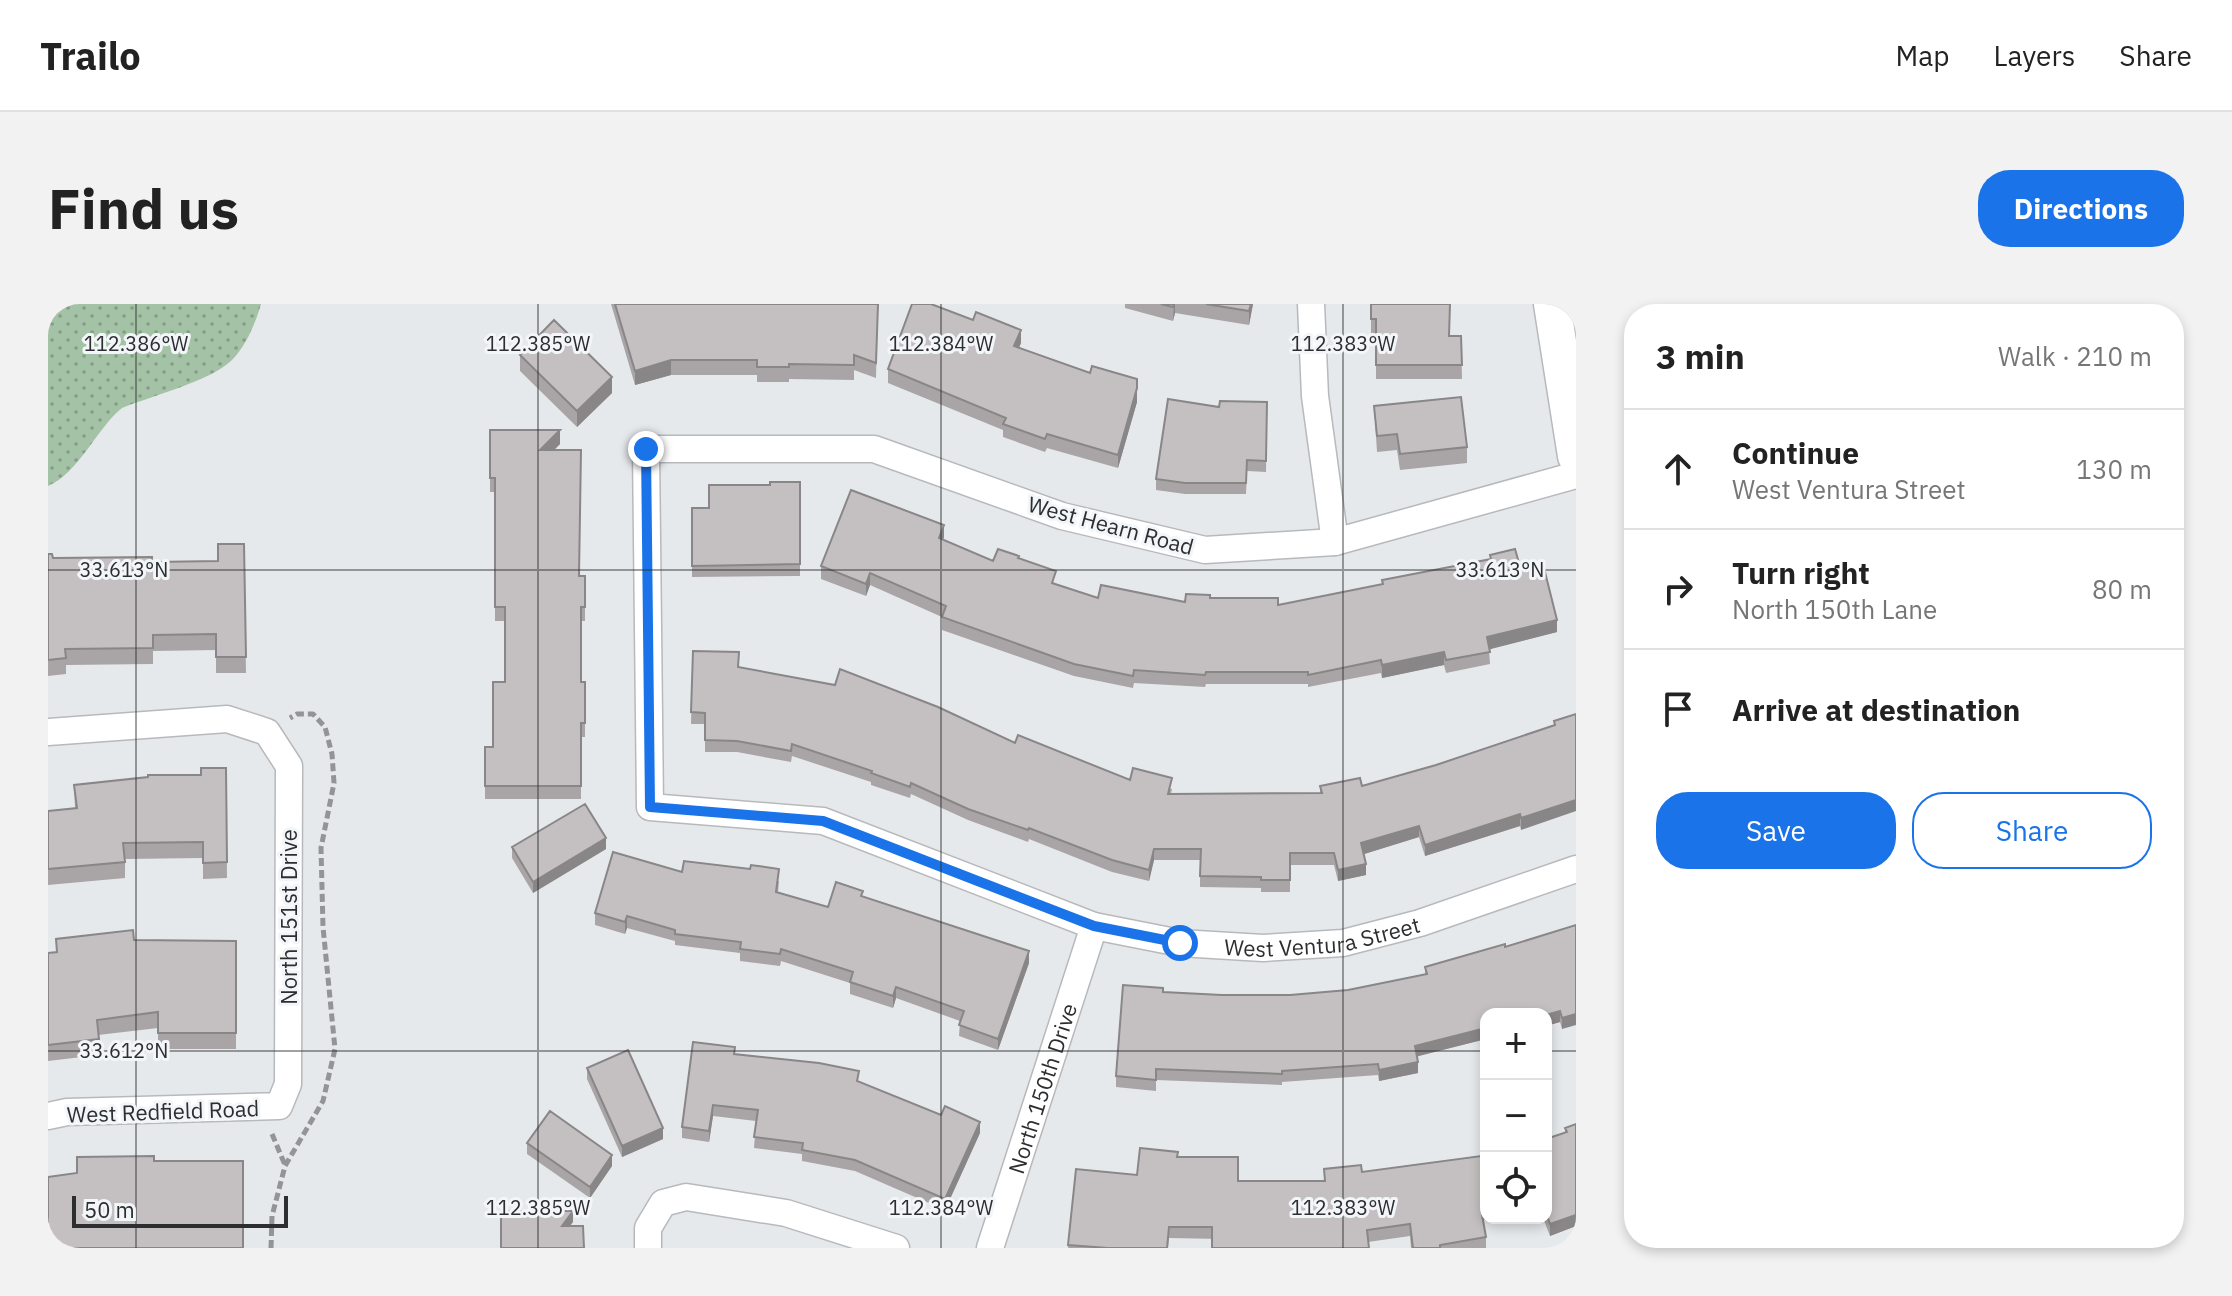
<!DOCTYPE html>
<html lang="en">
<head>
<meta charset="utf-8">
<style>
	:root { --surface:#fff; --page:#f2f2f2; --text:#222; --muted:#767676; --line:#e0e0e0; --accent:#1a73e8 }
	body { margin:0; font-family:"IBM Plex Sans",sans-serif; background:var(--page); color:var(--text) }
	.controls { position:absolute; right:24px; bottom:24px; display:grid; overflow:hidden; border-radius:16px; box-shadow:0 4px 12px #0003 }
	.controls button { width:72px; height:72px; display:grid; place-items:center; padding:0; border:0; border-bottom:2px solid var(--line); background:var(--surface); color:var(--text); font:40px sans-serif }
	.scale { position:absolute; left:24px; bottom:20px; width:216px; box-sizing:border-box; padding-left:8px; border:4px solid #2d2e2f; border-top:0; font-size:22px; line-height:28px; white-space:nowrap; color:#2d2e2f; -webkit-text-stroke:6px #f3f6f9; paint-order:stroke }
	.stop { position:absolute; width:24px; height:24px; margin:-18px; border:6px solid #1a73e8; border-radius:50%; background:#fff }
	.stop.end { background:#1a73e8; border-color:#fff; box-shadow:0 2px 8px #0008 }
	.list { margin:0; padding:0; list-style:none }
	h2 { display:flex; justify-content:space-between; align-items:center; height:104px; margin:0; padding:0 32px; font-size:34px }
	h2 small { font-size:26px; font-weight:400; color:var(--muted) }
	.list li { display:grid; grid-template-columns:52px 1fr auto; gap:24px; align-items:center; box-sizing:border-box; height:120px; padding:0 32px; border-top:2px solid var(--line) }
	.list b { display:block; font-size:30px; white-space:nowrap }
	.list p { margin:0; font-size:26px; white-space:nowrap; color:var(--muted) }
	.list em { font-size:26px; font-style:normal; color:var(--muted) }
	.actions { display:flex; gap:16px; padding:24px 32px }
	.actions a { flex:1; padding:18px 0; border:2px solid var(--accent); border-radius:32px; text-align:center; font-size:28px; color:var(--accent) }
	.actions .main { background:var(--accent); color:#fff }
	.icon { flex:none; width:44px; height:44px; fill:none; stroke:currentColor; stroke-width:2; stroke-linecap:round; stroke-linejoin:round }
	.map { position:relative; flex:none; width:1528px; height:944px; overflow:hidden; border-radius:32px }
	header { display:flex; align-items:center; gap:48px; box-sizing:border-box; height:112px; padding:0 40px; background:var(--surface); border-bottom:2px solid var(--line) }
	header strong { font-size:38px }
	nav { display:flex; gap:44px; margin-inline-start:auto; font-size:28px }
	.intro { display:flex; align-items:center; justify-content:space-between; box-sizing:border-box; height:192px; padding:0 48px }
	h1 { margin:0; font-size:56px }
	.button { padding:20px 36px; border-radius:32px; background:var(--accent); color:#fff; font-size:28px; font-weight:700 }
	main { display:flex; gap:48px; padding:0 48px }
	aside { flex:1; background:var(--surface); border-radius:32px; box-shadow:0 4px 12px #0003 }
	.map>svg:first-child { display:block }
</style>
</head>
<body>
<header>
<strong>Trailo</strong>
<nav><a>Map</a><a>Layers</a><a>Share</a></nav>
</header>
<div class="intro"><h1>Find us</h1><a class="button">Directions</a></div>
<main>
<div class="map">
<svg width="1528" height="944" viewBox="0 0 1528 944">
	<defs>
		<pattern id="park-dots" width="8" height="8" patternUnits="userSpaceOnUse" patternTransform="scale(2)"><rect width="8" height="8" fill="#a4c2a5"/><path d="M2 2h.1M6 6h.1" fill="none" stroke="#869e87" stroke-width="1.8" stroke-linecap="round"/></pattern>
	</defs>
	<rect width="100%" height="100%" fill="#e6e9ec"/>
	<path fill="url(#park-dots)" d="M 0,0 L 213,0 C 208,18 198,42 184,56 C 163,77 103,92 74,104 C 49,124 30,170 0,182 Z"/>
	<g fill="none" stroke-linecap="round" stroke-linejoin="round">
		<g stroke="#b7b9bc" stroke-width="29">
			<g id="street">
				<path d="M 1263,0 L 1267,92 L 1287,238"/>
				<path id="s1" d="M 1528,171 L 1287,238 L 1157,246 L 1014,212 L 826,145 L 598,145 L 602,503 L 775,517 L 1046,622 L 1132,639 L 1215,644 L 1295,639 L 1372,619 L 1528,565"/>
				<path d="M 0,428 L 179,415 L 219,428 L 241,462 L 240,780 L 231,802 L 19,808 L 0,812"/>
				<path d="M 600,944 L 600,924 L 615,899 L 638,893 L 738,909 L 848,944"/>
				<path id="s2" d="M 942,944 L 1046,622"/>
			</g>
		</g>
		<g stroke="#b7b9bc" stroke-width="39">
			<path id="secondary" d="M 1504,0 L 1528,152"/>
		</g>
		<path stroke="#929496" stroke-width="5" stroke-dasharray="8 4" stroke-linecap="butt" d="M 224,830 L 237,861
			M 223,944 L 224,912 L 237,862 L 275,797 L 287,745 L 275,623 L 273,544 L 286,479 L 284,450 L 277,423 L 265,410 L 249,410 L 242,414"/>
		<use href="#street" stroke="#fff" stroke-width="26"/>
		<use href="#secondary" stroke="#fff" stroke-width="36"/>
	</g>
	<path fill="#a9a5a6" d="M 563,0 L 830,0 L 828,74 L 806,66 L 806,76 L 741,75 L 741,78 L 709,78 L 709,71 L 623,71 L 587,81 Z
		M 1077,0 L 1205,0 L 1201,21 L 1127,9 L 1125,17 L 1077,4 Z
		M 1323,0 L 1402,32 L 1413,32 L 1414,75 L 1328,75 L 1328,29 L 1323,29 Z
		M 973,39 L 971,43 L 1089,98 L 1070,164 L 999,144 L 997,148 L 955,133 L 955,126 L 840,79 L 840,65 Z
		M 472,51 L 564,89 L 529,123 L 472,67 Z
		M 1219,98 L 1218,168 L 1199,167 L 1198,190 L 1137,190 L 1108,186 L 1108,175 L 1171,103 Z
		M 1326,102 L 1419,143 L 1419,159 L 1352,166 L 1349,146 L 1329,148 Z
		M 442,126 L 512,140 L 506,146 L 532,272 L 537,272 L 537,317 L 533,317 L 533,378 L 537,378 L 537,433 L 533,433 L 533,495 L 437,495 L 437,443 L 445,443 L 457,378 L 457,317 L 447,317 L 447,188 L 442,188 Z
		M 752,178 L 752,272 L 644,273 L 644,204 L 661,204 L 722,181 Z
		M 896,233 L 895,236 L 945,257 L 971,255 L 1008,280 L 1050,294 L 1137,298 L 1162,294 L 1230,301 L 1334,280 L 1442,255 L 1442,251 L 1473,266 L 1509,328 L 1441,345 L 1442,360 L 1398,369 L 1396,361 L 1334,374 L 1333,369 L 1260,383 L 1260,380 L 1158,380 L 1157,383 L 1086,379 L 1085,384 L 1026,372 L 894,326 L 894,313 L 822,281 L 818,292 L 773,275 L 773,262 Z
		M 196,240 L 198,369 L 168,369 L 168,346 L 105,347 L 105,360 L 18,361 L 18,370 L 0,372 L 0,250 L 5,254 L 104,258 L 170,257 Z
		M 645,347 L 691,363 L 967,439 L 1082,476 L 1124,485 L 1123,490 L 1272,489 L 1272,482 L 1314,482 L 1388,461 L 1506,421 L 1506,417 L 1528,410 L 1473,526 L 1472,522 L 1377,552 L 1371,533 L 1316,550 L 1318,571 L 1290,577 L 1286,561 L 1242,561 L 1242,588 L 1213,588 L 1213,584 L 1152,583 L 1152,556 L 1106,556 L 1101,577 L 1064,568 L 981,535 L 980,538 L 920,516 L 863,490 L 862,494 L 823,481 L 823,478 L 744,452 L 743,458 L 689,448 L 657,448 L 657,420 L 643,420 Z
		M 178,464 L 179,574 L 155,575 L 155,554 L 77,555 L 77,574 L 0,581 L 0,507 L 27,504 L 26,481 L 153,471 Z
		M 464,543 L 558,545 L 485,589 L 464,554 Z
		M 634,568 L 731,577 L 730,589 L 780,603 L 815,593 L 981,659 L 950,746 L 911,732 L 912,717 L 848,694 L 845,704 L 802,690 L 802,679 L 733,657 L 732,662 L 692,657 L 692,649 L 627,641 L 627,637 L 579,624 L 577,630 L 547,621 L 547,609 Z
		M 1528,621 L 1514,725 L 1512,718 L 1498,722 L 1498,710 L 1438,710 L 1438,735 L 1369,752 L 1370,769 L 1331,777 L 1330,771 L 1234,778 L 1234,781 L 1108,776 L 1108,787 L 1068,783 L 1068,772 L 1115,688 L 1174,691 L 1242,691 L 1300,686 L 1377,670 L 1377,663 L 1457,643 Z
		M 8,635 L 188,637 L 188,745 L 110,745 L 110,724 L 50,731 L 51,751 L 0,757 L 0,649 L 8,648 Z
		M 687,750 L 811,778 L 932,829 L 897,906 L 807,867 L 754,857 L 754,850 L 706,844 L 708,817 L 665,812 L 661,838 L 634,834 L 634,823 Z
		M 539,764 L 615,835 L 574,853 L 539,775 Z
		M 1528,820 L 1528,922 L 1502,932 L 1495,914 L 1498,914 L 1498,835 L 1517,828 L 1517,824 Z
		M 479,839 L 564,862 L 542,894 L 479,850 Z
		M 1130,853 L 1190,877 L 1276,877 L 1276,865 L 1314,868 L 1435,916 L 1438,933 L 1438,944 L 1363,944 L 1362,932 L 1320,938 L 1121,934 L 1120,944 L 1020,944 L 1028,865 L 1089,871 Z"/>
	<path fill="#898687" d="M 1126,0 L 1127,0 L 1127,9 L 1125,17 Z
		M 1203,0 L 1205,0 L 1201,21 L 1201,7 Z
		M 973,26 L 973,39 L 966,55 L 966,42 Z
		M 623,56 L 623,71 L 587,81 L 587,67 Z
		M 564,73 L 564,89 L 529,123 L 529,107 Z
		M 1089,84 L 1089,98 L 1070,164 L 1070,151 Z
		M 512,126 L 512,140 L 492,160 L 492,146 Z
		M 896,221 L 896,233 L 891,246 L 891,234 Z
		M 822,269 L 822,281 L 818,292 L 818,280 Z
		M 1509,316 L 1509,328 L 1439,346 L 1439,333 Z
		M 1396,348 L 1396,361 L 1334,374 L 1334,361 Z
		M 1528,496 L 1528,507 L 1473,526 L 1473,514 Z
		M 1472,510 L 1472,522 L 1377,552 L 1377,541 Z
		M 1371,522 L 1371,533 L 1313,551 L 1313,539 Z
		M 558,534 L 558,545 L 485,589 L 485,578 Z
		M 1106,545 L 1106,556 L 1101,577 L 1101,566 Z
		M 1318,560 L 1318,571 L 1290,577 L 1290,566 Z
		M 579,612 L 579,624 L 577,630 L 577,618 Z
		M 981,647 L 981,659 L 950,746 L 950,735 Z
		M 848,683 L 848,694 L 845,704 L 845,692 Z
		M 1512,707 L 1512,718 L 1498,722 L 1498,711 Z
		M 1528,710 L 1528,721 L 1514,725 L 1514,714 Z
		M 1438,724 L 1438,735 L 1367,753 L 1367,742 Z
		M 1370,758 L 1370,769 L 1331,777 L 1331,766 Z
		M 665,801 L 665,812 L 661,838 L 661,827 Z
		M 932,818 L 932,829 L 897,906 L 897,895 Z
		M 615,824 L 615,835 L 574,853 L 574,842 Z
		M 564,851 L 564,862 L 542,894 L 542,883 Z
		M 1438,903 L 1438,914 L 1443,914 L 1433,916 L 1433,905 Z
		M 525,907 L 525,918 L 514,933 L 514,922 Z
		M 1528,911 L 1528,922 L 1502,932 L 1502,920 Z"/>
	<path fill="#c4c0c1" stroke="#898687" stroke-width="2" d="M 567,0 L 830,0 L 828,59 L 806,51 L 806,61 L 741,60 L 741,63 L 709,63 L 709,56 L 623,56 L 587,67 Z
		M 864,0 L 883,0 L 925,16 L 928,8 L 973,26 L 966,42 L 1042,69 L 1044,62 L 1089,75 L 1089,84 L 1070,151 L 999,130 L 997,135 L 955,120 L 958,114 L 840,65 Z
		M 1113,0 L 1126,0 L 1125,3 Z
		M 1158,0 L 1203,0 L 1201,7 Z
		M 1323,0 L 1402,0 L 1401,32 L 1413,32 L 1414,61 L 1328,61 L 1328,15 L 1323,15 Z
		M 506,16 L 564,73 L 529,107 L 472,51 Z
		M 1413,93 L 1419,143 L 1352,150 L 1349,130 L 1329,132 L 1326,102 Z
		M 1120,95 L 1171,103 L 1172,97 L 1219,98 L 1218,157 L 1199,156 L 1198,179 L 1137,179 L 1108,175 Z
		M 442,126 L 512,126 L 492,146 L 533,146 L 531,272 L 537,272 L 537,303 L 533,303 L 533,378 L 537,378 L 537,419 L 533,419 L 533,482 L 437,482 L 437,443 L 445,443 L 445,378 L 457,378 L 457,303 L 447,303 L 447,174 L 442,174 Z
		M 722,178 L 752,178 L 752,260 L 644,262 L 644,204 L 661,204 L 661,181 L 722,181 Z
		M 803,186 L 896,221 L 891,234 L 945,257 L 950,245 L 971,252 L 970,254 L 1008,267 L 1004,279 L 1050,294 L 1053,281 L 1137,298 L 1138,290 L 1162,291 L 1162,294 L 1230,294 L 1230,301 L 1335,280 L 1334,276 L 1355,272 L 1443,255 L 1442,251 L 1467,245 L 1473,266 L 1495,260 L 1509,316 L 1439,333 L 1442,348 L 1398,356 L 1396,348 L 1334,361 L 1333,356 L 1260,371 L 1260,368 L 1158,368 L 1157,371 L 1086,366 L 1085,372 L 1026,360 L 894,313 L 898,302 L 822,269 L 818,280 L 773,262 Z
		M 170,240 L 196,240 L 198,353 L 168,353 L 168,330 L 105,331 L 105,344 L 17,345 L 18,354 L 0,356 L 0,250 L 4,250 L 5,254 L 104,253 L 104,258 L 170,257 Z
		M 645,347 L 691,348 L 690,363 L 787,381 L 792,365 L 890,403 L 967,439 L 970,431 L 1082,476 L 1085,464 L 1124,474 L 1120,490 L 1274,489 L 1272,482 L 1312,474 L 1314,482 L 1388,461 L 1507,421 L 1506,417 L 1528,410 L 1528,496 L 1473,514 L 1472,510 L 1377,541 L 1371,522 L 1313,539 L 1318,560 L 1290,566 L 1286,549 L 1242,549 L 1242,576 L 1213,576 L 1213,573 L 1152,572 L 1153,545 L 1106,545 L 1101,566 L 1064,556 L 981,524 L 980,526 L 920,505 L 863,479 L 862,483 L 823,469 L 824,467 L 744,440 L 743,447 L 689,437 L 657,436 L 657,409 L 643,408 Z
		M 153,464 L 178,464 L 179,558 L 155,559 L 155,538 L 75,539 L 77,558 L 0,565 L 0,507 L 29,504 L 26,481 L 100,473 L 100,471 L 153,471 Z
		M 537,500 L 558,534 L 485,578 L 464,543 Z
		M 565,548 L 634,568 L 636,557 L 702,565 L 703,561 L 731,565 L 728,588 L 780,603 L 788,578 L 815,587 L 813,592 L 981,647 L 950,735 L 911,721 L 916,707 L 848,683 L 845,692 L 802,678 L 805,668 L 733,645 L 732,650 L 692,645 L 693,638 L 627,630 L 627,626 L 579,612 L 577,618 L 547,609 Z
		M 1528,621 L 1528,710 L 1514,714 L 1512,707 L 1498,711 L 1438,710 L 1438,724 L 1367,742 L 1370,758 L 1331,766 L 1330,760 L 1234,767 L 1234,770 L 1108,765 L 1108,776 L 1068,772 L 1075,681 L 1115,684 L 1115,688 L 1174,691 L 1242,691 L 1300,686 L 1379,670 L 1377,663 L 1457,640 L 1457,643 Z
		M 85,626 L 86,636 L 188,637 L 188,729 L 110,729 L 110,708 L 49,716 L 51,735 L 0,741 L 0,649 L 9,648 L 8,635 Z
		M 645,738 L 687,743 L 686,750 L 771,759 L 811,767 L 809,777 L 893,811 L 897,802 L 932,818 L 897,895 L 807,856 L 754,846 L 755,839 L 706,833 L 710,806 L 665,801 L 661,827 L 634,823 Z
		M 580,746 L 615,824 L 574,842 L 539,764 Z
		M 502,807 L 564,851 L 542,883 L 479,839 Z
		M 1528,820 L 1528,911 L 1502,920 L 1498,909 L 1498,835 L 1519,828 L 1517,824 Z
		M 1092,844 L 1130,848 L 1129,853 L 1190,853 L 1190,877 L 1277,877 L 1276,865 L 1313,861 L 1314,868 L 1433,852 L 1434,859 L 1438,857 L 1438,903 L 1433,905 L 1438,933 L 1392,941 L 1392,944 L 1365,944 L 1362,920 L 1319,926 L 1321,944 L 1164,944 L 1164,923 L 1121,923 L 1119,944 L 1060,944 L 1020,941 L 1028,865 L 1089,871 Z
		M 106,852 L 106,857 L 195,857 L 195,944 L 0,944 L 0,873 L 29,869 L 29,853 Z
		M 453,907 L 525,907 L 514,922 L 535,922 L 536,944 L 453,944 Z"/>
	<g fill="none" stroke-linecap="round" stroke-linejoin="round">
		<path stroke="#1a73e8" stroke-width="10" d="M 598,145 L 602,503 L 775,517 L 1046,622 L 1132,639"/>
	</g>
	<path fill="none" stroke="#2d2e2f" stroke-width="2" stroke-opacity="0.45" d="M 88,0 L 88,944M 490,0 L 490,944M 893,0 L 893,944M 1295,0 L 1295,944M 0,266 L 1528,266M 0,747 L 1438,747M 1498,747 L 1528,747"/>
	<g text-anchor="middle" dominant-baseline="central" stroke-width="6" stroke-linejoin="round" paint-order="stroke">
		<g font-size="22" fill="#2d2e2f" stroke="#f3f6f9">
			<text transform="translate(1063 221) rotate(15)">West Hearn Road</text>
			<text transform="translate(240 613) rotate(-90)">North 151st Drive</text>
			<text stroke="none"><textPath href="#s1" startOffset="2008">West Ventura Street</textPath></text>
			<text stroke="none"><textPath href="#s2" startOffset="168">North 150th Drive</textPath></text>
			<text transform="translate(115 807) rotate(-2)">West Redfield Road</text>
		</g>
	</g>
	<g font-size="20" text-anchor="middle" fill="#2d2e2f" stroke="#f3f6f9" stroke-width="6" stroke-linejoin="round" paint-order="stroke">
		<text x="88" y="47">112.386°W</text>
		<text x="490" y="47">112.385°W</text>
		<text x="893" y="47">112.384°W</text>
		<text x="1295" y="47">112.383°W</text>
		<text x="76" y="273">33.613°N</text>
		<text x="1452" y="273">33.613°N</text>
		<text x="76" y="754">33.612°N</text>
		<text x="490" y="911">112.385°W</text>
		<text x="893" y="911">112.384°W</text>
		<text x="1295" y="911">112.383°W</text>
	</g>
</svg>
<div class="controls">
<button>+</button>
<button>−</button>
<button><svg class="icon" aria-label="locate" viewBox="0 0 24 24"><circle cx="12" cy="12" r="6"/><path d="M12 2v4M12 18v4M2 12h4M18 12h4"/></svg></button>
</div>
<div class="scale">50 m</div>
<div class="stop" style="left:1132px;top:639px"></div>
<div class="stop end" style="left:598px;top:145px"></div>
</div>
<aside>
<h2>3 min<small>Walk · 210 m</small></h2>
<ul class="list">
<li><svg class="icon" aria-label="ahead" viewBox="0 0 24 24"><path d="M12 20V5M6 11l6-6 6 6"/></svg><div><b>Continue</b><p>West Ventura Street</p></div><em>130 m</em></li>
<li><svg class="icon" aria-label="right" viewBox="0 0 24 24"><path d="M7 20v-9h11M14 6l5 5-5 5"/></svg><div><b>Turn right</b><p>North 150th Lane</p></div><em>80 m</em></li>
<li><svg class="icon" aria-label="arrive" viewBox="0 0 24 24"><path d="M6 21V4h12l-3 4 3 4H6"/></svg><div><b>Arrive at destination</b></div></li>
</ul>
<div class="actions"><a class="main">Save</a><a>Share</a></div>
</aside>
</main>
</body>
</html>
